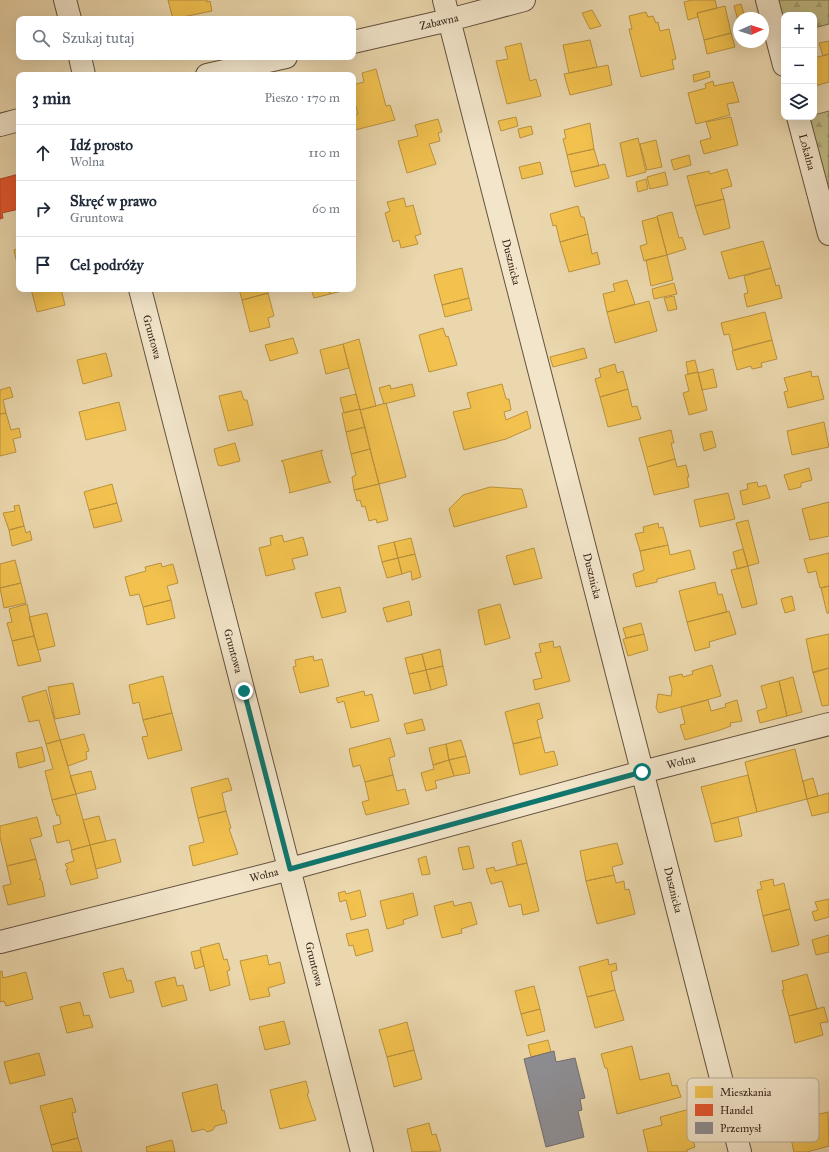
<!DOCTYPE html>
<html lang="pl">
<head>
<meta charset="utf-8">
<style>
	:root { --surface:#fff; --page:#f6f6f7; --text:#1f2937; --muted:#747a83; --line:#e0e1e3 }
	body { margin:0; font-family:"IM FELL Great Primer",serif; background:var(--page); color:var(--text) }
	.controls { position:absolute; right:12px; top:12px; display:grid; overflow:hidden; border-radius:8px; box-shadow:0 4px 16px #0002 }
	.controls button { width:36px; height:36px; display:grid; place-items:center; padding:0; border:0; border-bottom:1px solid var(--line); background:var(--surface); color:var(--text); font:20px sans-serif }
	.compass { position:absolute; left:733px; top:12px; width:36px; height:36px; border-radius:50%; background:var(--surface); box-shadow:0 4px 16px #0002; rotate:87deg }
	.stop { position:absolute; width:12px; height:12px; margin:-9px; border:3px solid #0f766e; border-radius:50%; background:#fff }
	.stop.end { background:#0f766e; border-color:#fff; box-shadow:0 1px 4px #0008 }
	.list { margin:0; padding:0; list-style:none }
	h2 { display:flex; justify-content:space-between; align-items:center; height:52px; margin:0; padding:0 16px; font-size:17px }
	h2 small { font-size:13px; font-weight:400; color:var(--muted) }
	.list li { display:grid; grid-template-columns:26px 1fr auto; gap:12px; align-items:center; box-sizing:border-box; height:56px; padding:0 16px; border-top:1px solid var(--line) }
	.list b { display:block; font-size:15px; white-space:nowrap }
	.list p { margin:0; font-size:13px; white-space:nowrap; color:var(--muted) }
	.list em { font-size:13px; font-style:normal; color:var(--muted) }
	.icon { flex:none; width:22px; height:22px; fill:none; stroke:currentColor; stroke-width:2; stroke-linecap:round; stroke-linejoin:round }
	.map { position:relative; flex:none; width:829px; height:1152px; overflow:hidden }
	.search { position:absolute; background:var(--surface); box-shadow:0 4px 16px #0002; left:16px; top:16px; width:340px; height:44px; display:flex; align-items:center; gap:10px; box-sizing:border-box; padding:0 14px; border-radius:8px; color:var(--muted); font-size:15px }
	.panel { position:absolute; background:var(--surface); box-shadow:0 4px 16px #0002; left:16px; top:72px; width:340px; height:220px; border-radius:8px }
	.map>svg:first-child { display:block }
</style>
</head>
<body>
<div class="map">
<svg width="829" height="1152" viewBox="0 0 829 1152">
	<defs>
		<pattern id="forest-firs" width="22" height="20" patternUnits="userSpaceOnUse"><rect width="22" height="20" fill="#bfbc85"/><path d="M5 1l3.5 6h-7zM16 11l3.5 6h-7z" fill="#a5a172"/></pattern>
	</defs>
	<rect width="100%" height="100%" fill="#ebd7ad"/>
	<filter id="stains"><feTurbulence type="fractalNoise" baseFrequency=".005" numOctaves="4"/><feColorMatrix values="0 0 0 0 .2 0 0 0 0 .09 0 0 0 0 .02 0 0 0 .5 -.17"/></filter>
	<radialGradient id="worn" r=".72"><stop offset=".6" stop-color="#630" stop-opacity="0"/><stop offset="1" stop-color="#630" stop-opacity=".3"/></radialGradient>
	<path fill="url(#forest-firs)" stroke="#7b7150" d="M 775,0 L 829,0 L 829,24 L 814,28 L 814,15 L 784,15 L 784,33 Z
		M 829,111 L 829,201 L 806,117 L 814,117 L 814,115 Z"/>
	<path fill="#f2c14e" stroke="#ba923e" d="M 168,0 L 207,0 L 207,2 L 210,1 L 212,11 L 173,19 Z
		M 692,0 L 715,0 L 717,8 L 697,13 L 698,17 L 688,20 L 684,2 Z
		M 741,4 L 745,18 L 739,18 L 739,24 L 734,6 Z
		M 725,6 L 731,33 L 704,40 L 697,13 Z
		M 592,10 L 601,26 L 590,29 L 582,13 Z
		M 646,12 L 648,17 L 653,16 L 656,23 L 658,22 L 660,31 L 669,29 L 676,59 L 672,60 L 674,69 L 641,77 L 629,29 L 632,29 L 629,16 Z
		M 731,33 L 735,47 L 707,54 L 704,40 Z
		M 590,40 L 597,67 L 569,73 L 563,45 Z
		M 829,41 L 829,54 L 823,56 L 819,43 Z
		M 521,43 L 530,81 L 536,79 L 541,96 L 507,104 L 496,61 L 508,59 L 505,47 Z
		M 829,54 L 829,82 L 815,86 L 814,58 Z
		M 608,65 L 612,85 L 570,95 L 564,74 Z
		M 376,69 L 386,106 L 390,105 L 395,120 L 355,130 L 353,115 L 358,114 L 353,96 L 353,85 L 364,82 L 362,73 Z
		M 709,71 L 710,77 L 694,82 L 693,75 Z
		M 713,81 L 714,86 L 733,82 L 739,102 L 727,104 L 730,115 L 696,124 L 688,93 L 706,88 L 705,84 Z
		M 516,117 L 518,126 L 501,131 L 498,121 Z
		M 731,117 L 738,145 L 704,154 L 700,141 L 711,138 L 706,122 Z
		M 438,119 L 442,132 L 438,133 L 440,141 L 429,144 L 436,164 L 407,173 L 398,141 L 418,136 L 415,125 Z
		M 590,123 L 594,149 L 567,155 L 563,139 L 566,138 L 564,130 Z
		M 531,126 L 533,134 L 520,138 L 518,129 Z
		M 638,138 L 646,172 L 627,177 L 620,143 Z
		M 656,140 L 662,167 L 647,170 L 640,144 Z
		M 594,149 L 599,166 L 571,172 L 567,155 Z
		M 689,155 L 691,165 L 674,170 L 671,160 Z
		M 540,162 L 543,174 L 522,179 L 519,167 Z
		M 605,164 L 609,178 L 575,187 L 571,172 Z
		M 727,169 L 732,186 L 721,189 L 724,199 L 695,206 L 687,176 L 709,171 L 710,174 Z
		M 665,172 L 668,185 L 650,189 L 647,177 Z
		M 646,179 L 648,189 L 638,192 L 636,182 Z
		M 404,198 L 406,207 L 413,205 L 421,234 L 415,236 L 418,244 L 401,248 L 399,240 L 393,242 L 385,213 L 390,211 L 387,202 Z
		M 724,199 L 730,228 L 704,235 L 695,206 Z
		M 578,206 L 581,217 L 584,217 L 588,234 L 560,242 L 556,225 L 553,226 L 550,214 Z
		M 672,212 L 679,238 L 682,237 L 686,249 L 667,255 L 657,216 Z
		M 657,217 L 667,255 L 644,261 L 640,246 L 647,244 L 642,221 Z
		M 588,234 L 592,254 L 597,252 L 600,264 L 569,272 L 560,242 Z
		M 763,241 L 771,268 L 729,279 L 721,252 Z
		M 19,248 L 19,268 L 18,268 L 14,250 Z
		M 667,255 L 673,280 L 651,286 L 646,260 Z
		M 462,268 L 469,298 L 442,305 L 434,275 Z
		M 771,268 L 776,286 L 779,285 L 782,298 L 747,307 L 744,294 L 748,293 L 744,276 Z
		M 627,280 L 635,304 L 607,312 L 603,294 L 615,291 L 613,284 Z
		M 674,283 L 677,294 L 654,299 L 652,289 Z
		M 31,289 L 61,289 L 65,305 L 37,312 Z
		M 239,289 L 267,289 L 268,293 L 242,300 Z
		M 311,289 L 329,289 L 330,294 L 314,298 Z
		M 329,289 L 346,289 L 346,290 L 330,294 Z
		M 268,293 L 274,316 L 268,318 L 270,327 L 250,332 L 242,300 Z
		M 674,296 L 677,309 L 668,311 L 664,298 Z
		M 469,298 L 472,310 L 445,317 L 442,305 Z
		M 649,301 L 657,331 L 615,343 L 607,312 Z
		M 765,312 L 772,340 L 733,350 L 729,334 L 724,335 L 721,323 Z
		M 443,328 L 446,337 L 448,336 L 457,365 L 429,372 L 419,335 Z
		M 293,338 L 298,353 L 270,361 L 265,345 Z
		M 359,339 L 376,406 L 360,410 L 343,344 Z
		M 772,340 L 777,359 L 761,363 L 762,367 L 752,369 L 751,366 L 737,370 L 732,351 Z
		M 343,344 L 349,368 L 326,374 L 320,350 Z
		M 584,348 L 587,358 L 553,367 L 550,357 Z
		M 106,353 L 112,376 L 83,384 L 77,360 Z
		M 695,360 L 698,372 L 688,374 L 686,362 Z
		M 615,364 L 617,373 L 623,371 L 628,389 L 600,397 L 595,379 L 601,377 L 599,369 Z
		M 713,369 L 717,387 L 702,390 L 698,373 Z
		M 811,371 L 812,377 L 818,376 L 824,399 L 788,408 L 784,392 L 788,391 L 784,378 Z
		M 698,372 L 707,410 L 689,415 L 683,393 L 689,391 L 685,375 Z
		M 412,384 L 415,396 L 384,404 L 379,388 L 390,385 L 391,389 Z
		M 502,384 L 506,399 L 509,399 L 511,410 L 504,412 L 506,420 L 527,411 L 531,428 L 506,439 L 464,450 L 453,412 L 471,408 L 467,393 Z
		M 10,387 L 13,397 L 3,400 L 6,413 L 0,414 L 0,390 Z
		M 628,389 L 632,407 L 637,406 L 641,419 L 608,427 L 600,397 Z
		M 241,391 L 244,400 L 247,400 L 253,425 L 228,431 L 219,396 Z
		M 356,394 L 360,409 L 344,413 L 340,398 Z
		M 119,402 L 126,430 L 86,440 L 79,412 Z
		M 386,403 L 406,477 L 379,484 L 360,410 Z
		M 360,409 L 365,427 L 346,432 L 342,413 Z
		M 6,413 L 11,430 L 19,428 L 21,437 L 13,439 L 16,452 L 0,456 L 0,414 Z
		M 824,422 L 829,447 L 792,455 L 787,431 Z
		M 365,427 L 370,449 L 351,454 L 346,432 Z
		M 671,430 L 674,443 L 671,443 L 675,459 L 647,467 L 639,438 Z
		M 712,431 L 716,447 L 704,451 L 700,434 Z
		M 235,443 L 240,461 L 221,466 L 218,465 L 214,449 Z
		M 370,449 L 379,484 L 354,490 L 352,477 L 356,475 L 351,454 Z
		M 323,450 L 321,452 L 329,481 L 331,482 L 289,493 L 290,491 L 283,462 L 281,461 Z
		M 675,459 L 677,467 L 686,465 L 689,477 L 687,477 L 689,487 L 654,495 L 647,467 Z
		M 809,468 L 812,480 L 801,483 L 801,487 L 789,490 L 784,475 Z
		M 757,482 L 758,487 L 766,485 L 770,498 L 743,505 L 740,491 L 748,489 L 747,484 Z
		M 112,484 L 117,503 L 89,510 L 84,492 Z
		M 379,484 L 388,520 L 377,523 L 376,519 L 369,521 L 365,506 L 362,507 L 360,500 L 357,501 L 354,490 Z
		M 490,487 L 522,489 L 527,507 L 454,527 L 449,509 L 463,495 Z
		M 728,493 L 735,519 L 700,527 L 694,500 Z
		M 829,502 L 829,536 L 810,540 L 802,509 Z
		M 117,503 L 122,521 L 94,528 L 89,510 Z
		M 19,505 L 24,526 L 9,530 L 3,513 L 15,511 L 14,506 Z
		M 748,520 L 759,563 L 748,566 L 736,523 Z
		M 658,523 L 659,528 L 663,527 L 668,545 L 640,551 L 635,534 L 644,532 L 643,527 Z
		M 24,526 L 26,533 L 30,531 L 32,540 L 12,546 L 9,530 Z
		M 282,535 L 284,542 L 303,537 L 308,555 L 292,559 L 295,569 L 266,576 L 259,548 L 271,545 L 270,538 Z
		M 411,538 L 415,554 L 398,558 L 394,542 Z
		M 394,542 L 398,558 L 382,562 L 378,546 Z
		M 668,545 L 670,555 L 690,550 L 695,569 L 657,579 L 657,582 L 636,587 L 633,574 L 644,570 L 640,551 Z
		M 534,548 L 542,578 L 514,585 L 506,556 Z
		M 743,549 L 748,566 L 737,569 L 733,552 Z
		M 829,553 L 829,586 L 820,588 L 816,571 L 808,573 L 804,559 Z
		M 415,554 L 421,577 L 412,580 L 411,571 L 402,574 L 398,558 Z
		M 398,558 L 402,574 L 387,578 L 382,562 Z
		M 15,560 L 21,583 L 0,588 L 0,564 Z
		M 161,563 L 162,567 L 173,564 L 178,583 L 167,586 L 171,600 L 143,607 L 139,594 L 130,596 L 125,577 L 146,571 L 145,567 Z
		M 748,566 L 757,604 L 742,608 L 731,570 Z
		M 715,582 L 718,595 L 722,594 L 727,612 L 687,622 L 679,591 Z
		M 21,583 L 26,603 L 4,608 L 0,588 Z
		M 829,586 L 829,613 L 827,613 L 821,588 Z
		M 340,587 L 346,612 L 322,618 L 315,593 Z
		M 792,596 L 795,610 L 785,613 L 781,599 Z
		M 171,600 L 175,618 L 147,625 L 143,607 Z
		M 409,601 L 412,615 L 387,622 L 383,608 Z
		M 27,604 L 34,636 L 12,641 L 7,623 L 12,622 L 9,609 Z
		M 500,604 L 510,638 L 485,645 L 478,610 Z
		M 729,611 L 736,634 L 709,642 L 710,647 L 695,651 L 687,622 Z
		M 47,613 L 55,646 L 38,650 L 29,617 Z
		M 641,623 L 644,634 L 626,638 L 623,628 Z
		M 644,634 L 648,650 L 628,656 L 623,639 Z
		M 829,634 L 829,668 L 813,673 L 806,639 Z
		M 34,636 L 41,661 L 18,666 L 12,641 Z
		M 553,641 L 554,648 L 560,646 L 570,681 L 535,690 L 533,680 L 542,678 L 535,653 L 541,652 L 539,644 Z
		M 440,649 L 443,666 L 426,670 L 422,654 Z
		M 422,654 L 426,670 L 409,674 L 405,658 Z
		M 313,656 L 314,661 L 322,659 L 329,686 L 300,693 L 293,667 L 296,666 L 295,660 Z
		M 712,665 L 721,696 L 659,713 L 656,708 L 658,694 L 671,696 L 672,689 L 669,677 L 682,674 L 683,677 L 693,674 L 692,671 Z
		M 443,666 L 447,685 L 431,690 L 426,670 Z
		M 829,668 L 829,705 L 822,706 L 813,672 Z
		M 426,670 L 431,690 L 414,694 L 409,674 Z
		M 163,676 L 172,713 L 143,720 L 139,702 L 133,704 L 129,685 Z
		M 793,677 L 802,712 L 787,716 L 779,681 Z
		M 779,681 L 787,716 L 760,723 L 757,711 L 767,708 L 761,686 Z
		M 73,683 L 80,714 L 55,719 L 48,687 Z
		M 46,690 L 60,740 L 46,744 L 39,720 L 29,722 L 22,697 Z
		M 364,691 L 365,696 L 372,694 L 379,721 L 351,728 L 344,701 L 338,703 L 336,698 Z
		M 708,700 L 711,711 L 726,707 L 725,704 L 737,700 L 742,721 L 730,723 L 731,726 L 720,730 L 685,740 L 680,725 L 685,724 L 681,707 Z
		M 539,703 L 543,718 L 537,720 L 541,737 L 513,744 L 505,712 Z
		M 172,713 L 182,750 L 148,759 L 142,737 L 148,736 L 143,720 Z
		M 422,719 L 425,730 L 407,734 L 404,724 Z
		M 84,734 L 89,751 L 86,752 L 87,759 L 68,766 L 60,740 Z
		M 541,737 L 545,753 L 554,751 L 558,765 L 520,775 L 513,744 Z
		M 390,738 L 395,756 L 389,758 L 393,775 L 365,782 L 360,765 L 353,767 L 349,749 Z
		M 60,740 L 76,794 L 52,800 L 45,771 L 53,769 L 46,744 Z
		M 461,740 L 466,756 L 449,760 L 446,744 Z
		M 446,744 L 449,760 L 433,765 L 429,748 Z
		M 42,747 L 45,761 L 19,768 L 16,753 Z
		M 795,749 L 807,799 L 757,812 L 745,762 Z
		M 466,756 L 470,773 L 454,776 L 449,760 Z
		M 449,760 L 454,776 L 435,781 L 437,788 L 426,791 L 421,773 L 434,769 L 433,765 Z
		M 91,771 L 96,789 L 76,794 L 70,776 Z
		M 393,775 L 397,791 L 405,789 L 409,804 L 366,815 L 362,802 L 369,800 L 365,782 Z
		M 748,775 L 757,812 L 711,824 L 701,787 Z
		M 228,778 L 232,790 L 222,793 L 226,811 L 198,818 L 191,788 Z
		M 813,778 L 818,796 L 807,799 L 803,781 Z
		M 829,793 L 829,812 L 812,816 L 807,799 Z
		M 76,794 L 90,845 L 72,850 L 69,840 L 57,843 L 53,826 L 61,824 L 59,815 L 57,816 L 52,800 Z
		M 226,811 L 231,828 L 229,829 L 238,854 L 193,866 L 189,846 L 204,842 L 198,818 Z
		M 99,816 L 106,841 L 90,845 L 83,820 Z
		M 37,817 L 42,836 L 30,839 L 36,859 L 7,866 L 0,837 L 0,826 Z
		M 738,817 L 742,836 L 715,842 L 711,824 Z
		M 115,839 L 121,862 L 96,869 L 90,845 Z
		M 521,840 L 527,863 L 517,865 L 512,843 Z
		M 617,843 L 623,864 L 612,867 L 614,875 L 586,881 L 580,851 Z
		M 90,845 L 98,878 L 71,885 L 66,870 L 68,869 L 65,864 L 74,861 L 71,850 Z
		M 469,846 L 474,868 L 463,870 L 458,848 Z
		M 426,856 L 430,874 L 422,875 L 418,859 Z
		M 36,859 L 41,879 L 39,879 L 42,881 L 45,896 L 8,905 L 3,886 L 11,884 L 7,866 Z
		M 527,863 L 539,911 L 523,915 L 521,904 L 509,907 L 502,881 L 491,884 L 486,869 L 494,867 L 495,871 Z
		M 614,875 L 616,883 L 624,881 L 625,890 L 629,889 L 635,914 L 597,924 L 586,881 Z
		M 773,879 L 774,886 L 784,883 L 790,909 L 763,916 L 757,890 L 762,889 L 760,882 Z
		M 360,890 L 366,916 L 351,920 L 346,900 L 340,902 L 338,893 L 345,891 L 346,894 Z
		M 413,893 L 418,915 L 403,920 L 404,924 L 387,929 L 380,901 Z
		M 829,899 L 829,917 L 815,921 L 812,912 L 818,910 L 815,902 Z
		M 453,901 L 454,906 L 471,902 L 477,924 L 461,929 L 462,933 L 442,938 L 434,906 Z
		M 790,909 L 799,945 L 772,952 L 763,916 Z
		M 368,929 L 373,951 L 356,956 L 353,945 L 349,946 L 346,934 Z
		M 829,935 L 829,952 L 816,955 L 812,940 Z
		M 219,943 L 224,960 L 227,959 L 230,970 L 227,971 L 230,985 L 210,991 L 200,948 Z
		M 200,950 L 204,966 L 195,969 L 191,952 Z
		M 267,955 L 269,965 L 280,962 L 285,983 L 268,988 L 270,996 L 250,1000 L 240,961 Z
		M 608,959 L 609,965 L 616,963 L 617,970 L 611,972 L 615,990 L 587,997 L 579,967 Z
		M 123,968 L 127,981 L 131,980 L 134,992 L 110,998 L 103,973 Z
		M 2,971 L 3,978 L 26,972 L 33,999 L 6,1006 L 4,1001 L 0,1002 L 0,972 Z
		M 807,974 L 817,1009 L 789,1016 L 782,990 L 784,990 L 782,981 Z
		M 175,977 L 177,986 L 183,985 L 187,1000 L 162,1007 L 155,982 Z
		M 534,986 L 540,1009 L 521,1014 L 515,991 Z
		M 615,990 L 624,1020 L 595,1028 L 587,997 Z
		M 80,1002 L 84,1016 L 89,1015 L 93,1027 L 67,1033 L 60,1007 Z
		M 824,1007 L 828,1022 L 820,1023 L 823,1035 L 795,1043 L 789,1016 Z
		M 540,1009 L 545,1031 L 527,1036 L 521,1014 Z
		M 284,1021 L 290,1044 L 265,1050 L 259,1027 Z
		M 407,1022 L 414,1050 L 387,1057 L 379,1030 Z
		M 548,1040 L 551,1052 L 531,1057 L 528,1045 Z
		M 632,1046 L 640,1080 L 669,1073 L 672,1086 L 677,1085 L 681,1097 L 617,1114 L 607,1068 L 605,1068 L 601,1054 Z
		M 414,1050 L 422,1079 L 394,1087 L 387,1057 Z
		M 39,1053 L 45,1075 L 10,1084 L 4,1062 Z
		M 306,1081 L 309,1093 L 307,1094 L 316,1120 L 280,1129 L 270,1090 Z
		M 217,1084 L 222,1111 L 224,1110 L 227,1123 L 215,1126 L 213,1130 L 207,1132 L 204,1129 L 192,1132 L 182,1093 Z
		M 72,1098 L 76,1112 L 72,1113 L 78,1138 L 51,1145 L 40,1106 Z
		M 690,1109 L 689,1111 L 692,1123 L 697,1122 L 700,1135 L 692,1137 L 695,1147 L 687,1150 L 687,1152 L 648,1152 L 643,1130 L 662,1125 L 660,1117 Z
		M 828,1112 L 829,1146 L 807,1152 L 794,1152 L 787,1122 Z
		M 429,1123 L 432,1135 L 436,1134 L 441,1151 L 412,1152 L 407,1129 Z
		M 78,1138 L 82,1152 L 53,1152 L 51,1145 Z
		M 172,1140 L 175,1152 L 147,1152 L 146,1147 Z"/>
	<path fill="#e4572e" stroke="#b04828" d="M 19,174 L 19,209 L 2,213 L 3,218 L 0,219 L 0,179 Z"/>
	<path fill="#8d8d92" stroke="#736e6e" d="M 554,1051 L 556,1062 L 575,1058 L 585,1098 L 580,1099 L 582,1110 L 578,1111 L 584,1137 L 546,1147 L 524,1059 Z"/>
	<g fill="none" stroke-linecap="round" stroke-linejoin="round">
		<g stroke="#64523f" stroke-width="24">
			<path id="minor" d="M 65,0 L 70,19
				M 444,0 L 740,1152
				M 767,0 L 784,65
				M 353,42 L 449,20 L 524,0
				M 80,57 L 84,75
				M 207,75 L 286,57
				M 798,117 L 829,234
				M 0,125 L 19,120
				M 140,289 L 362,1152
				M 0,942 L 290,869 L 642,772 L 829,724"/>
		</g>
		<use href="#minor" stroke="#f2e5ca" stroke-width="22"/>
	</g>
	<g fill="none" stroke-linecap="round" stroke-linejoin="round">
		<path stroke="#0f766e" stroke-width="5" d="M 244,691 L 290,869 L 642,772"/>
	</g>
	<g text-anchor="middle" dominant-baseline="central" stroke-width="4" stroke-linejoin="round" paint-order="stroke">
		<g font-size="11" fill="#37261a" stroke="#f2e5ca">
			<text transform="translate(439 22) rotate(-13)">Zabawna</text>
			<text transform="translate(807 152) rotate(75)">Lokalna</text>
			<text transform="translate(511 262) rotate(76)">Dusznicka</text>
			<text transform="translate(152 337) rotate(75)">Gruntowa</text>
			<text transform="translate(592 576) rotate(76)">Dusznicka</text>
			<text transform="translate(233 651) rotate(75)">Gruntowa</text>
			<text transform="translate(681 762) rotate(-14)">Wolna</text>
			<text transform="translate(264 875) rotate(-14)">Wolna</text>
			<text transform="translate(673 890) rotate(76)">Dusznicka</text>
			<text transform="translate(314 964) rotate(76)">Gruntowa</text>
		</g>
	</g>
	<rect x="687" y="1078" width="132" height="64" rx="6" fill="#f2e5ca" stroke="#baac95" stroke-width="1"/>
	<rect x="695" y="1086" width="18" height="12" fill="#f2c14e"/>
	<rect x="695" y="1104" width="18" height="12" fill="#e4572e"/>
	<rect x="695" y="1122" width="18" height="12" fill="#8d8d92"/>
	<g font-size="11" fill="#37261a">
		<text x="720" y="1096">Mieszkania</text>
		<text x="720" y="1114">Handel</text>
		<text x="720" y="1132">Przemysł</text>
	</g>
	<rect width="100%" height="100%" filter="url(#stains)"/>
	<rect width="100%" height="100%" fill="url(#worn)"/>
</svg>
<div class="controls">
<button>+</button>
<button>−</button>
<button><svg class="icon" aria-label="layers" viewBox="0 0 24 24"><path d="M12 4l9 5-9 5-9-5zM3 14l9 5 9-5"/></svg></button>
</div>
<svg class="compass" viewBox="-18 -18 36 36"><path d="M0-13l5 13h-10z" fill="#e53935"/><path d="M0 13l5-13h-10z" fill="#747a83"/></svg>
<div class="stop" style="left:642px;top:772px"></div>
<div class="stop end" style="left:244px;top:691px"></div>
<div class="search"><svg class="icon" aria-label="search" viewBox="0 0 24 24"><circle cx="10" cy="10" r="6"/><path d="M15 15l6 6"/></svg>Szukaj tutaj</div>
<section class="panel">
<h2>3 min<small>Pieszo · 170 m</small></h2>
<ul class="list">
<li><svg class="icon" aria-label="ahead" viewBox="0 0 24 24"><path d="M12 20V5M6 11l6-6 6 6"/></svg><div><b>Idź prosto</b><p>Wolna</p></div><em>110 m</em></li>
<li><svg class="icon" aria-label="right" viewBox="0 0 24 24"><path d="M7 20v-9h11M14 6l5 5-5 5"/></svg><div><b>Skręć w prawo</b><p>Gruntowa</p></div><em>60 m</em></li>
<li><svg class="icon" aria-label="arrive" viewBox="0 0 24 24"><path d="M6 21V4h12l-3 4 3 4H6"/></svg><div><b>Cel podróży</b></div></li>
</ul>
</section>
</div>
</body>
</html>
